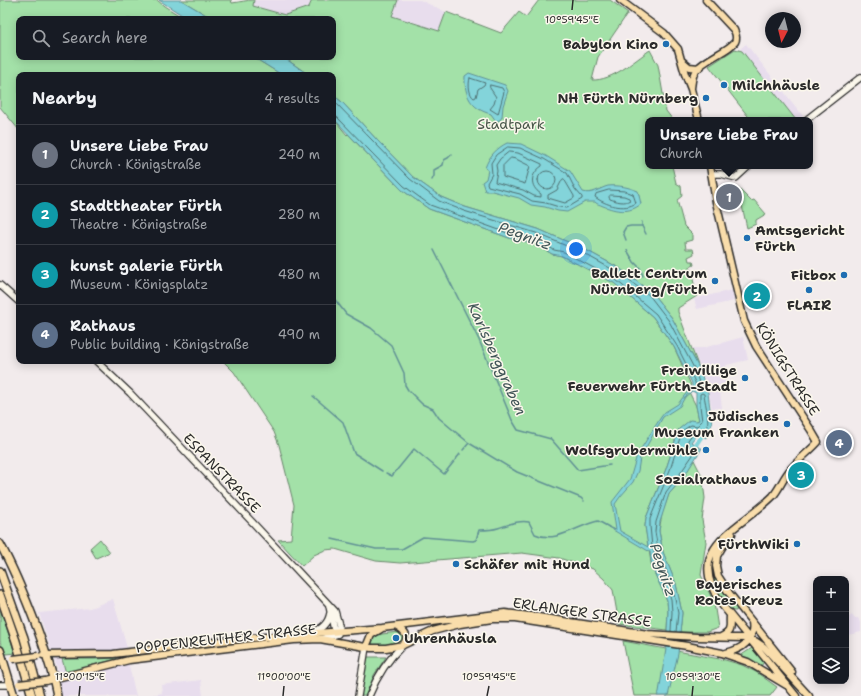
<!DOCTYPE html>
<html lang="en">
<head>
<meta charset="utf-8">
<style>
	:root { --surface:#171b24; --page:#20242c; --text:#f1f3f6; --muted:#9ea1a6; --line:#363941; --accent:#7c3aed }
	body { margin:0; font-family:"Shantell Sans",sans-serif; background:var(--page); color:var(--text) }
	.controls { position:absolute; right:12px; bottom:12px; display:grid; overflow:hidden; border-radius:8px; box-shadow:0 2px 10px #0003 }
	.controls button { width:36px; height:36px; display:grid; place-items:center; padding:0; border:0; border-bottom:1px solid var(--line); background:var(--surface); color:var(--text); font:20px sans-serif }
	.compass { position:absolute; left:765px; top:12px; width:36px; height:36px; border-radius:50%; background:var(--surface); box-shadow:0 2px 10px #0003; rotate:187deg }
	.you { position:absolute; left:576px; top:249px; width:14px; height:14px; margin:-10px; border:3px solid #fff; border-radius:50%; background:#1a73e8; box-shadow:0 0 0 6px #1a73e833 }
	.badge { display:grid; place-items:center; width:26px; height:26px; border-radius:50%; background:var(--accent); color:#fff; font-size:13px; font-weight:700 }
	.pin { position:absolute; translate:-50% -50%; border:2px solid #fff; box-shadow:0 1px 4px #0006 }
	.popup { position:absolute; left:645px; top:117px; width:168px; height:52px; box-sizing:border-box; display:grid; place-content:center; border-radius:8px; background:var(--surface); filter:drop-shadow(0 1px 3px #0005); font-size:13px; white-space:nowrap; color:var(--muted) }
	.popup b { font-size:15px; color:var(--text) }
	.popup::after { content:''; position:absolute; left:50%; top:100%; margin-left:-8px; border:8px solid transparent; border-top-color:var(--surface) }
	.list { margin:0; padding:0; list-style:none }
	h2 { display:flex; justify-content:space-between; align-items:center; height:52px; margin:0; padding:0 16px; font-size:17px }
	h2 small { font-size:13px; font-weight:400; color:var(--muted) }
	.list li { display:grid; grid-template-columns:26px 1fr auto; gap:12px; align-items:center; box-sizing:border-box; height:60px; padding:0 16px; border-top:1px solid var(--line) }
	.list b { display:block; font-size:15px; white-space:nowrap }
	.list p { margin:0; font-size:13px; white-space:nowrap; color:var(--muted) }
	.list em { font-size:13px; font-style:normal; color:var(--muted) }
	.icon { flex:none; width:22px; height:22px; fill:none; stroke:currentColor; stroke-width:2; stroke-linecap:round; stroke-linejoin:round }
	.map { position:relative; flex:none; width:861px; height:696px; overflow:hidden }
	.search { position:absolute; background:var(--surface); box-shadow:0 2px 10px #0003; left:16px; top:16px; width:320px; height:44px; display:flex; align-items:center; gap:10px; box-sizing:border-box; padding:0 14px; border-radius:8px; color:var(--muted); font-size:15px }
	.panel { position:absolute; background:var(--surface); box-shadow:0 2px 10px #0003; left:16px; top:72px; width:320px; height:292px; border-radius:8px }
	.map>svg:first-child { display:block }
</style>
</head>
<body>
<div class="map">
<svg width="861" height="696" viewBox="0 0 861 696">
	<rect width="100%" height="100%" fill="#f2ebec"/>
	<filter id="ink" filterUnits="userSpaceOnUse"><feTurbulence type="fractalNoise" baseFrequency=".025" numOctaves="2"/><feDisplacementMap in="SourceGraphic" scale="8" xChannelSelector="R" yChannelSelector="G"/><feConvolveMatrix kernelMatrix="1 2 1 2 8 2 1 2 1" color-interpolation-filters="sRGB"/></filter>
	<g filter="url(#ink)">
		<path fill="#e8dded" d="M 254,0 L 312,0 L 309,7 L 285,15 L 253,6 Z
			M 398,0 L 420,0 L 446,12 L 439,31 L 392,16 Z
			M 746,44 L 803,116 L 798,120 L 796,120 L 740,49 Z
			M 732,290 L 734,301 L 697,309 L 694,299 Z
			M 743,337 L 748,360 L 726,365 L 728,376 L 726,391 L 720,392 L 722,408 L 712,408 L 704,377 L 692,348 L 703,348 Z
			M 113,599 L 127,648 L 129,666 L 136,696 L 61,696 L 57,668 L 39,613 L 90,608 Z
			M 852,615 L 854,618 L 858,618 L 861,622 L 861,632 L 848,635 L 846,632 L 846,619 Z
			M 201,680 L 203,696 L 148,696 L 162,693 L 161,685 Z"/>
		<path fill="#a3e1a8" stroke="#67866a" d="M 0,0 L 157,0 L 164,6 L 185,19 L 19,19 L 19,57 L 253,57 L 282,75 L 19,75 L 19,130 L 0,107 Z
			M 181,0 L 231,0 L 232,3 C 241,2 246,0 254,0 L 253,6 L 285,15 L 309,7 L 312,0 L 398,0 L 392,16 L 439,31 L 446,12 L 501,33 L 519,12 L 526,17 L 539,0 L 610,0 L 628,13 L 598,57 L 592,80 C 612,81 634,61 650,50 L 658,65 L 666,111 L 673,120 L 648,120 L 648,166 L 672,166 L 676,183 L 681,186 L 682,196 L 677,200 L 684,226 L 692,234 L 692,240 L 685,242 L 686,249 L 693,249 L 694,254 L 688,257 L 689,261 L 693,261 L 694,265 L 690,267 L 697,296 L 678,308 L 678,312 L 699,368 L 672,318 L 652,293 L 619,268 L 584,249 L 538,229 L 465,207 L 441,197 L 413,177 L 377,140 L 342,102 L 333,95 L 333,75 L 309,75 L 283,57 L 333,57 L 333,19 L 213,19 Z
			M 735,49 L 742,51 L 796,120 L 751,120 L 709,66 Z
			M 333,118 L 347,135 L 348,134 L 402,190 L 429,209 L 512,239 L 534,243 L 552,254 L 562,256 L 614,283 L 653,317 L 674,347 L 691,385 L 687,388 L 696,406 L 699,420 L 679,429 L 666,469 L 646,518 L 645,526 L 652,568 L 667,600 L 668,612 L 667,630 L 619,624 L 613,590 L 604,579 L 593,569 L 559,558 L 522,553 L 400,563 L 376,561 L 335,549 L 325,550 L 314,555 L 302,566 L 278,540 L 291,539 L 294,505 L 279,445 L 274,432 L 234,372 L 223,361 L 333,361 Z
			M 738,188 L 751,201 L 754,200 L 766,214 L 756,220 L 756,224 L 747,228 Z
			M 694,460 L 702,476 L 705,498 L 702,520 L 706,542 L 701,575 L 714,603 L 718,628 L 707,632 L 680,632 L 682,613 L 676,584 L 663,552 L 659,531 L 662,514 L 669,494 L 683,478 Z
			M 100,539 L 110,552 L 96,558 L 90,548 Z
			M 712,575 L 715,575 L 722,588 L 737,608 L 736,611 C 723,612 713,585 712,575 Z
			M 0,608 L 15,653 L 6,654 L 5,652 L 3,652 L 0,641 Z
			M 398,632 L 403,634 L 404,639 C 396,648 382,646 372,645 L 371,644 L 372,638 L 382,634 Z
			M 623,641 L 725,660 L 742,665 L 756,672 L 777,687 L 770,696 L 634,696 Z
			M 752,648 L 764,662 L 761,666 L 740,656 Z
			M 367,657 L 386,657 L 374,675 L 366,696 L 361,696 Z
			M 117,658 L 117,659 L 93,665 L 66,673 L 62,659 L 94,659 Z"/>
		<path fill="#83d4da" stroke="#609094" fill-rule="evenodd" d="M 159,0 L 181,0 L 213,19 L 188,19 Z
			M 253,57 L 283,57 L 309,75 L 282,75 Z
			M 469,73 L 505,85 L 508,91 L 503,106 L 502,117 L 500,120 L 496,121 L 491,114 C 471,109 464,95 465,76 Z
			M 333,95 L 342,102 L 377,140 L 413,177 L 441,197 L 465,207 L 538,229 L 584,249 L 619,268 L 652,293 L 672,318 L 699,368 L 708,393 L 712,424 L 706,438 L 698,433 L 691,442 L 700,448 L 702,448 L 683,478 L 669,494 L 660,522 L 659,531 L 661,542 L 663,552 L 676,584 L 682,613 L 678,654 L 668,696 L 657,696 L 659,692 L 666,649 L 668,612 L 667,600 L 652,568 L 650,552 L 608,527 L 616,530 L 612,502 L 630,479 L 637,455 L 661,417 L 665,412 L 678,404 L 684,396 L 692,387 L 692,383 L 674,347 L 653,317 L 614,283 L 562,256 L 552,254 L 534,243 L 512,239 L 429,209 L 402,190 L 333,118 ZM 692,391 L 696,393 L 696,406 L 699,420 L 697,421 L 690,420 L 679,429 L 666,469 L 646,518 L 645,526 L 648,547 L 620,531 L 615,504 L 620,497 L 633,482 L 638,471 L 640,458 L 663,417 L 680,406 L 685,397 Z
			M 507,143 L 521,144 L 546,156 L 570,171 L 583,192 C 592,195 600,188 608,186 C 619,185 628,187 638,191 L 641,204 C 629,214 616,211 603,206 C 599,204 598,205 595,202 L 585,202 L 567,212 L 558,211 L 545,207 L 531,205 L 519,198 L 492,191 L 485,191 L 482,182 L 486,179 L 488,170 L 485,168 C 489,156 497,148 507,143 Z"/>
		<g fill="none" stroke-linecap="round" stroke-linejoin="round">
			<path stroke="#4e6f71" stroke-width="1" d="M 470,78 L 485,83 L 484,85 L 478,89 L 476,97 L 474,98 C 469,95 468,84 470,78 Z
				M 490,85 L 502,88 L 504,92 L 498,114 L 490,109 L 494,104 L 496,97 L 490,88 Z
				M 333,100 L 410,179 L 439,201 L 464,211 L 536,233 L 583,253 L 617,272 L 649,295 L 669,321 L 695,370 L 701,389 L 699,390 L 696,388 L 695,382 L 677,346 L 656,314 L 616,280 L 564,252 L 554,250 L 536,239 L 513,235 L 430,205 L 404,186 L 337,117 L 333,116
				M 508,147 L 520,148 L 544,159 L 567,173 L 575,189 L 582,197 L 582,199 L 567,208 L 559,207 L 546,203 L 532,201 L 520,194 L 488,186 L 487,183 L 492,174 L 491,163 L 496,155 Z
				M 509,152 L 518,153 L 542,164 L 542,166 C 530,174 529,186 541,194 L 541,197 L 534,196 L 523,190 L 495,182 L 497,171 L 496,165 L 500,159 Z
				M 511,158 L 516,159 L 530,166 L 525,184 L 503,177 L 503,166 Z
				M538 180a9 9 0 1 1 18 0a9 9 0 1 1-18 0Z
				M 564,179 L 574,196 L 574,198 L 565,203 L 548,198 L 548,195 L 557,190 L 562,180 Z
				M 609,190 L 625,191 L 633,194 L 636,203 C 625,211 605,205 595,197 L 596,194 Z
				M 611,195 L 624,196 L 629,198 L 630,200 C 624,204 616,201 610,199 L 609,197 Z
				M 671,631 L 672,612 L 671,599 L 656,567 L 654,551 L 652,547 L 650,526 L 650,519 L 670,470 L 682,431 L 691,425 L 697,426 L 702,421 L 700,406 L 700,394 L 702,393 L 704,394 C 705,405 712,424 704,431 L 697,428 L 688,440 L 688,445 L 695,450 L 695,452 L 679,475 L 666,492 L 656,522 L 655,532 L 657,543 L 660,554 L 672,585 L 678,613 L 676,632"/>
			<path stroke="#609094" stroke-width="1.5" d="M 432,180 L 434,176 L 434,170 L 443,165 L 444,160 L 448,158 L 452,154
				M 642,226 L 646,234
				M 626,240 L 623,232 L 626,227 L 631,226 L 642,226 L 642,222
				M 434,250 L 479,340 L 512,420 L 518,430 L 551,439 L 578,470 L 610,465
				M 627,250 L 634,262 L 640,268 L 643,276
				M 333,297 L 346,314 L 371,328 L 391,345 L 404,373 L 405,385 L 408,390 L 422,404 L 433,409 L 439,418 L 452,429 L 469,443 L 517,472 L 581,498 L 584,501
				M 313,396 L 343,422 L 354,453 L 382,471
				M 463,450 L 469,443
				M 386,473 L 392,476 L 414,449 L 444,474 L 460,454
				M 332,539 L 376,549 L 402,549 L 423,537 L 473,541 L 476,540 L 479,530 C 485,530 492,530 498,528 C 508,525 518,520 529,522 L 535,534 C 556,544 578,525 598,521 L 609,527"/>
			<path stroke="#83d4da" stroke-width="4.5" d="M 693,449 L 705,431"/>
			<g stroke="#2b2b2b" stroke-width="8">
				<path id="secondary" d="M 806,120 L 861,77
					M 711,174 L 721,174 L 736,178 L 749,166
					M 0,285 L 19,302
					M 96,361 L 130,393 L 255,525 L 335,611 L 339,625 L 338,634 L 321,639
					M 329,606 L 335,635
					M 312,633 C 322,628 328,624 330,613
					M 0,685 L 11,685
					M 358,696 L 366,647
					M 369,696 C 377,676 387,660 403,645"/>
			</g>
			<g stroke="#2b2b2b" stroke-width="9">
				<path id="primary" d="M 620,0 L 664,33 L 678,49 L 685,74 L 691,89 L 699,120
					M 682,61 L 689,67 L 699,68
					M 691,88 C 692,82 692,75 696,70 C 705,59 728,51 735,42 C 737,38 736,34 734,30 L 706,0
					M 710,166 L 716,202 L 744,321 L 756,346 L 811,430 L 818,442 C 809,452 798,460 790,470 C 783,478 780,488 773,496 C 738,531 682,547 722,605 L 796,696
					M 732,534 L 724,544 L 717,556 L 716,566 L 718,576 L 729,593 L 792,672
					M 397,627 C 405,632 410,637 403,645
					M 721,637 C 733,631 729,627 730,616
					M 366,647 L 371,635 L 381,629
					M 726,653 C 742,649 755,641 752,622
					M 43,655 L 113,654 L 239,639 L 382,628 L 505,613 L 538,617 L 648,634 L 697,637 L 745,638 L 755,641 L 764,647 L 809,696
					M 45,681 L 129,660 L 294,640 L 320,639 L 371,648 L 386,648 L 403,645 L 433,631 L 460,624 L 492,619 L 515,619 L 687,646 L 722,653 L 748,662 L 786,685"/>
			</g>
			<g stroke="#2b2b2b" stroke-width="10">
				<path id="highway" d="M 0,544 C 15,571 26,599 37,628 C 45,650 53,673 57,696
					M 0,571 L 24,638 L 40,696
					M 0,595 L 16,641 L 32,696
					M 0,650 L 14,696"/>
			</g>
			<use href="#secondary" stroke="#fbf7ec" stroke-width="5.5"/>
			<use href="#primary" stroke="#f9ddab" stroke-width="6"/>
			<use href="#highway" stroke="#f9ddab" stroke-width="7"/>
			<g stroke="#2b2b2b" stroke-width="9" stroke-linecap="butt">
				<path id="primary-bridge" d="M 13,659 L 38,656
					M 19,684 L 45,681"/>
			</g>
			<use href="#primary-bridge" stroke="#f9ddab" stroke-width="6"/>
		</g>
	</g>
	<path fill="none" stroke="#2b2b2b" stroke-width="1.5" d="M 572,10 L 573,0M 79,696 L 80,686M 283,696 L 284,686M 487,696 L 489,686M 692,696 L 693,686"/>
	<g fill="#1f6fb2" stroke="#fbf7ec" stroke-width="1.5">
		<circle cx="666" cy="44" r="4"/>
		<circle cx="724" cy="85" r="4"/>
		<circle cx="706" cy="98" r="4"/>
		<circle cx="747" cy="238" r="4"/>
		<circle cx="844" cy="275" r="4"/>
		<circle cx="715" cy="281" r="4"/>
		<circle cx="809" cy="290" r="4"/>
		<circle cx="745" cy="378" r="4"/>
		<circle cx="787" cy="424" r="4"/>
		<circle cx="706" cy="450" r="4"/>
		<circle cx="765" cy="479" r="4"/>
		<circle cx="797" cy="544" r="4"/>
		<circle cx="456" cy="564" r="4"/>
		<circle cx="739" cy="569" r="4"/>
		<circle cx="396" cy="638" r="4"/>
	</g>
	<g text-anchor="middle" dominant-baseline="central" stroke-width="3" stroke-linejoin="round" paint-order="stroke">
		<g font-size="14" font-weight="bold" fill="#2b2b2b" stroke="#fbf7ec" text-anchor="end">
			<text x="658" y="44">Babylon Kino</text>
			<text x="732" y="85" text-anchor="start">Milchhäusle</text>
			<text x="698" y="98">NH Fürth Nürnberg</text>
			<text x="755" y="230" text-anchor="start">Amtsgericht<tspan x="755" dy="16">Fürth</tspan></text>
			<text x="707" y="273">Ballett Centrum<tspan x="707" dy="16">Nürnberg/Fürth</tspan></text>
			<text x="836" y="275">Fitbox</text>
			<text x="809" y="305" text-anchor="middle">FLAIR</text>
			<text x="737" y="370">Freiwillige<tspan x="737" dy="16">Feuerwehr Fürth-Stadt</tspan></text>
			<text x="779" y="416">Jüdisches<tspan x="779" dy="16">Museum Franken</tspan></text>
			<text x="698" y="450">Wolfsgrubermühle</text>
			<text x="757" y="479">Sozialrathaus</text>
			<text x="789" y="544">FürthWiki</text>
			<text x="464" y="564" text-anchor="start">Schäfer mit Hund</text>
			<text x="739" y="584" text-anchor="middle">Bayerisches<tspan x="739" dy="16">Rotes Kreuz</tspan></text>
			<text x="404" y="638" text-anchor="start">Uhrenhäusla</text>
		</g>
		<g font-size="14" fill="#49584a" stroke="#fbf7ec">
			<text x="511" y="124">Stadtpark</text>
		</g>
		<g font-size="14" fill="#2b2b2b" stroke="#fbf7ec">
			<text transform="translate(788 369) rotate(58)">KÖNIGSTRASSE</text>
			<text transform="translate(222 473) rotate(46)">ESPANSTRASSE</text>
			<text transform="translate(582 612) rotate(8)">ERLANGER STRASSE</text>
			<text transform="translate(226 638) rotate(-6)">POPPENREUTHER STRASSE</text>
		</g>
		<g font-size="15" font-style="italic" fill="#415557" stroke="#fbf7ec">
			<text transform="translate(525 236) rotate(20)">Pegnitz</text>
			<text transform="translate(497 359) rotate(66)">Karlsberggraben</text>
			<text transform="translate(663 570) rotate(72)">Pegnitz</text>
		</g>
	</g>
	<g font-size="10" text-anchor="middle" fill="#2b2b2b" stroke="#fbf7ec" stroke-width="3" stroke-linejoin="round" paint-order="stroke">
		<text x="572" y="23">10°59'45"E</text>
		<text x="80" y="680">11°00'15"E</text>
		<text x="284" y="680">11°00'00"E</text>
		<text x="489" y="680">10°59'45"E</text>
		<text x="693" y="680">10°59'30"E</text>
	</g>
</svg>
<div class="controls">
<button>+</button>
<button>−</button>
<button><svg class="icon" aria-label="layers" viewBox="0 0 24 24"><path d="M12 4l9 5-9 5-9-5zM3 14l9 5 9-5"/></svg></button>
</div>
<svg class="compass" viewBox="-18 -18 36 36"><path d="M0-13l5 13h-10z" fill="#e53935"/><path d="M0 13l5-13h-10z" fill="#9ea1a6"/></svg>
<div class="you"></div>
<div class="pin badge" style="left:729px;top:197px;background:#6b7280">1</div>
<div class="popup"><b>Unsere Liebe Frau</b>Church</div>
<div class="pin badge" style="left:757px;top:296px;background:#0f9aa8">2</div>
<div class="pin badge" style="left:801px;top:475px;background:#0f9aa8">3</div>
<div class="pin badge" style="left:839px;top:443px;background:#5c6f8a">4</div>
<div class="search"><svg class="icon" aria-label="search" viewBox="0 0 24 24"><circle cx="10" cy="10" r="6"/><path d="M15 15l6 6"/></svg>Search here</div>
<section class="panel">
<h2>Nearby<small>4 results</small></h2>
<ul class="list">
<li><span class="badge" style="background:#6b7280">1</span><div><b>Unsere Liebe Frau</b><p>Church · Königstraße</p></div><em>240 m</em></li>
<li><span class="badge" style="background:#0f9aa8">2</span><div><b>Stadttheater Fürth</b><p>Theatre · Königstraße</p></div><em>280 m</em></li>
<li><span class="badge" style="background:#0f9aa8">3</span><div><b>kunst galerie Fürth</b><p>Museum · Königsplatz</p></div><em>480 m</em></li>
<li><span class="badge" style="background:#5c6f8a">4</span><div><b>Rathaus</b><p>Public building · Königstraße</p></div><em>490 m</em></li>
</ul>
</section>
</div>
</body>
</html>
